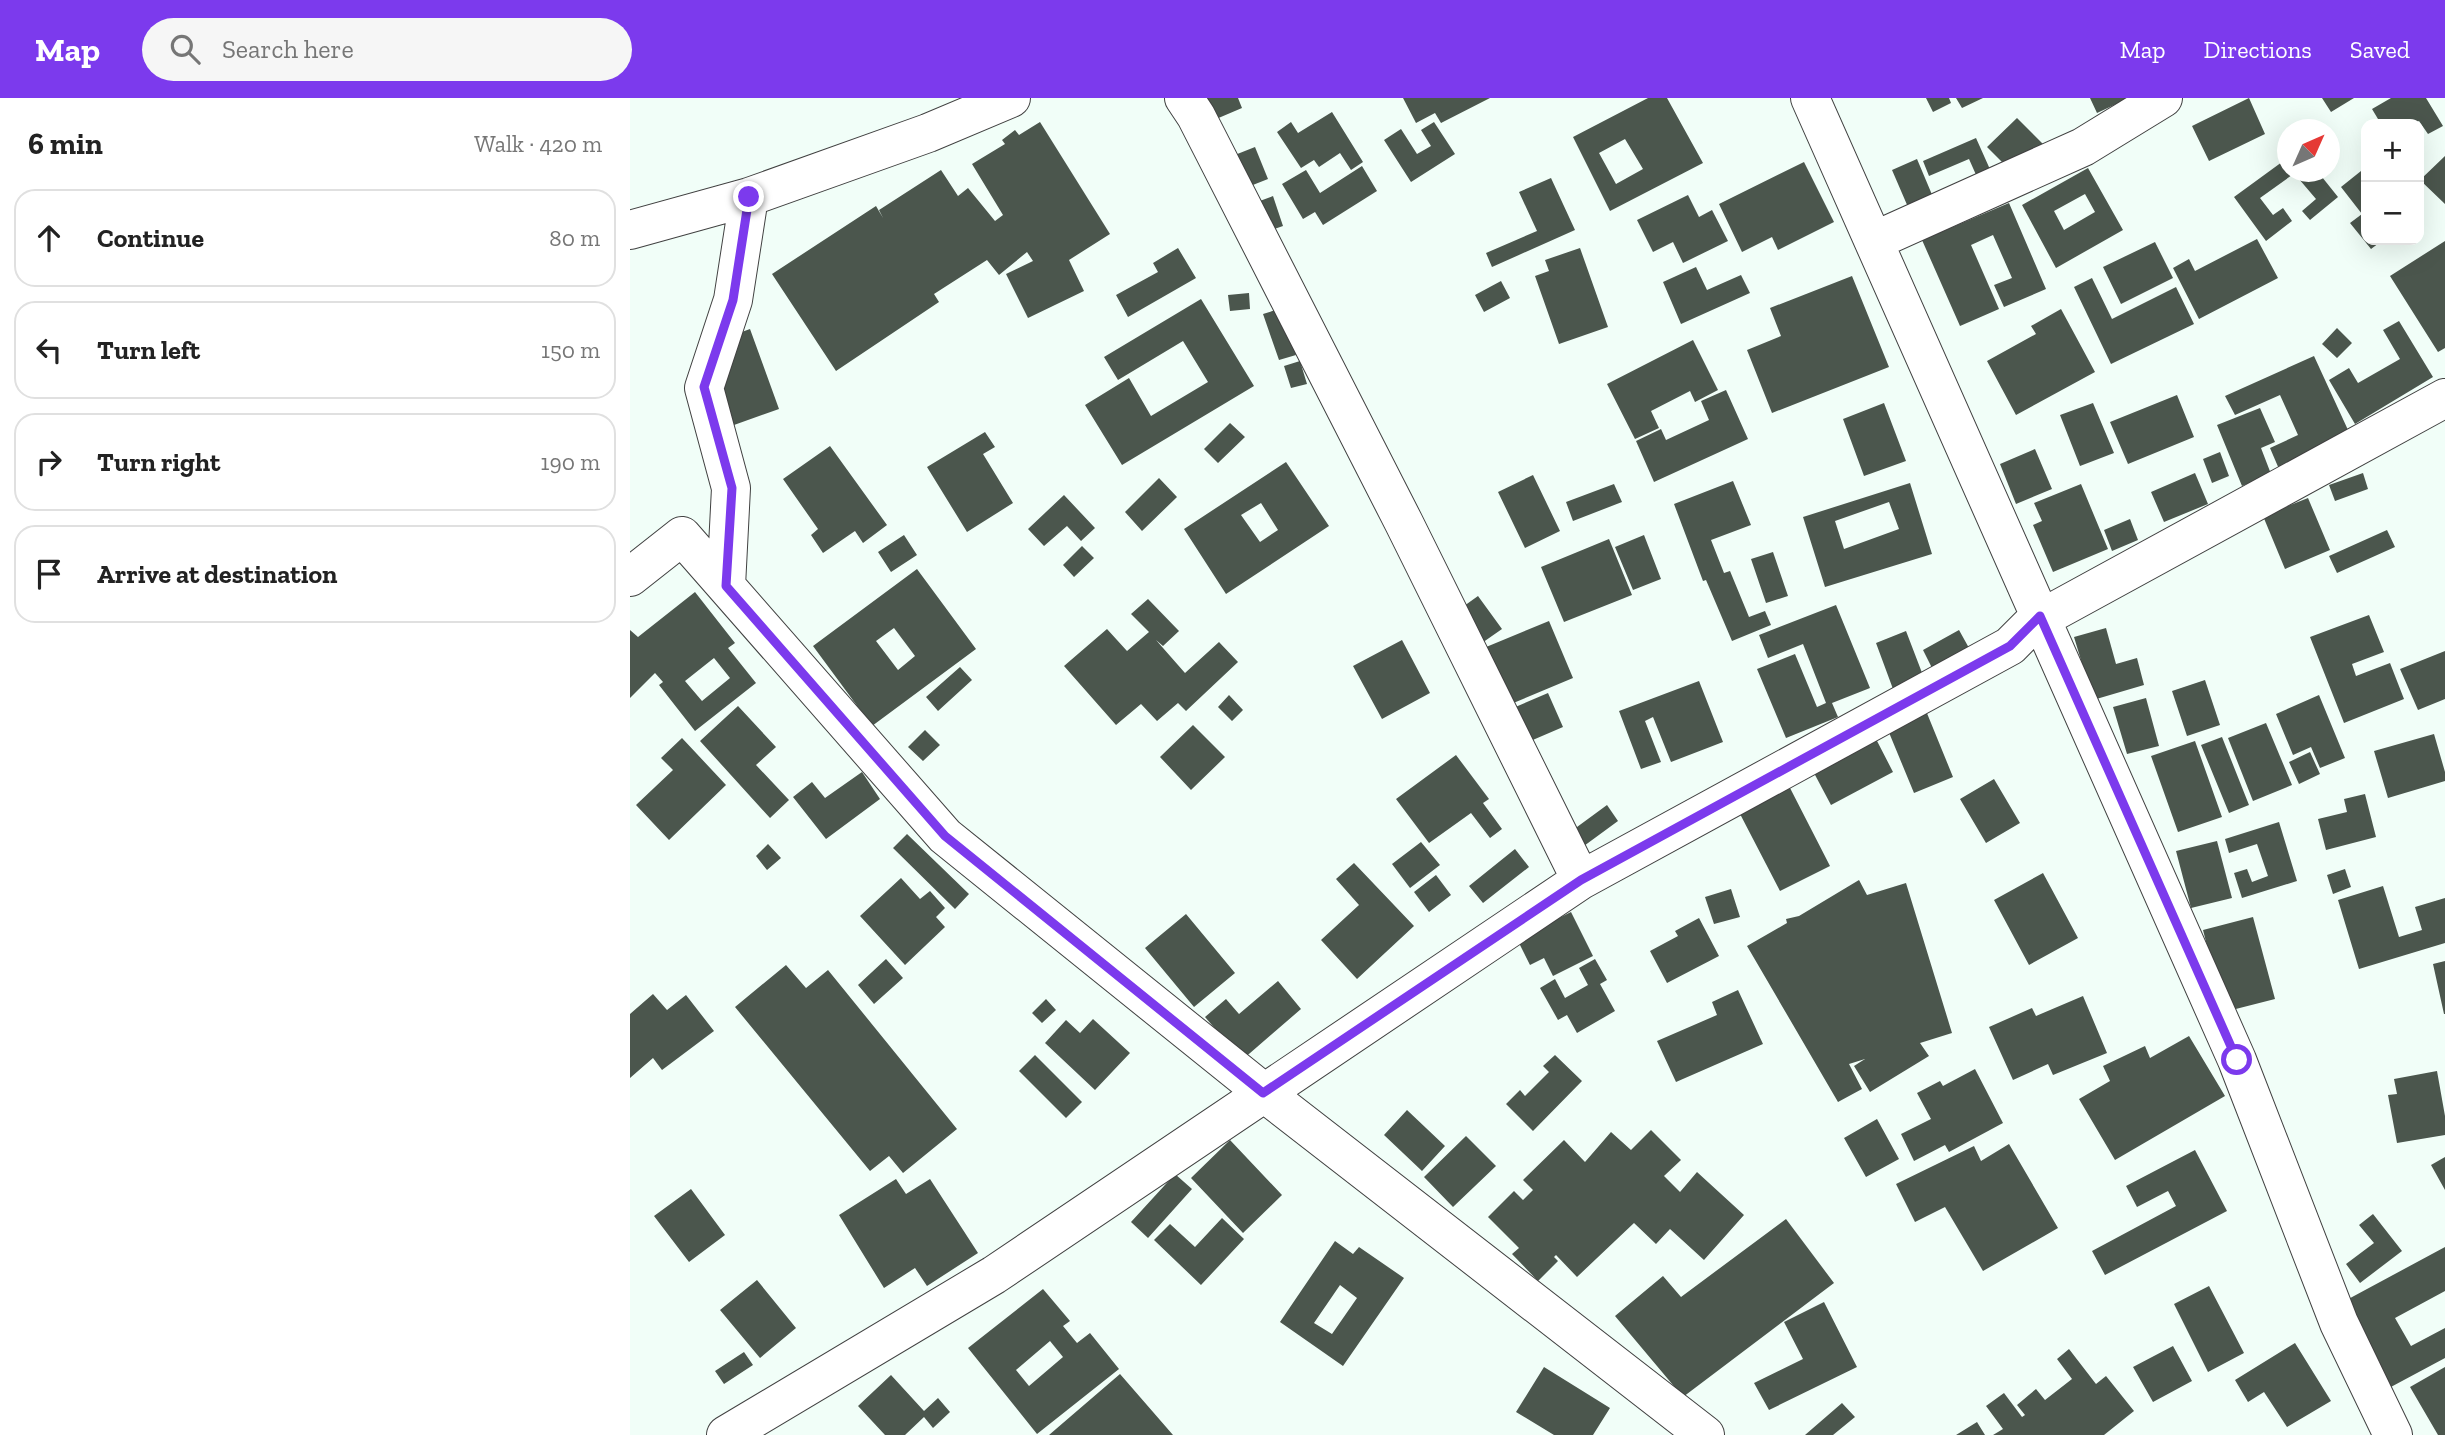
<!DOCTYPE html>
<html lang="en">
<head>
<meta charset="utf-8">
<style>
	:root { --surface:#fff; --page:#f6f6f6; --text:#222; --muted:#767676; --line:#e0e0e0; --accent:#7c3aed }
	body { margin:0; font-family:"Zilla Slab",serif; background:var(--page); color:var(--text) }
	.controls { position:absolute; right:21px; top:21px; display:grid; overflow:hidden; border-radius:14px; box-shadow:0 7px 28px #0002 }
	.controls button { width:63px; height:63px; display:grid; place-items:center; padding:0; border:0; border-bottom:2px solid var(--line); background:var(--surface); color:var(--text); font:35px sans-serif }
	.compass { position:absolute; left:1647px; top:21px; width:63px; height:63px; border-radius:50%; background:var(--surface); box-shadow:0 7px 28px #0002; rotate:45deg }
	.stop { position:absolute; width:21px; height:21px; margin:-16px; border:5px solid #7c3aed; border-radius:50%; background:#fff }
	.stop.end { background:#7c3aed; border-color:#fff; box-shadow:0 2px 7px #0008 }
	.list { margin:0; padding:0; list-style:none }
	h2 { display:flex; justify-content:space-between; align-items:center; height:91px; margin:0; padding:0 28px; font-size:30px }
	h2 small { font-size:23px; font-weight:400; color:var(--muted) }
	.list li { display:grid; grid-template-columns:46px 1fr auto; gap:21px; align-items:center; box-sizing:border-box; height:98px; margin:0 14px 14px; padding:0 14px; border:2px solid var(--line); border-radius:21px }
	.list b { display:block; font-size:26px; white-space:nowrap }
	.list em { font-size:23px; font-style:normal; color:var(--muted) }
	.icon { flex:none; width:38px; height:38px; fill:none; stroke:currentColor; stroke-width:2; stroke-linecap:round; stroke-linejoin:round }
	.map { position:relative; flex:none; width:1815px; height:1337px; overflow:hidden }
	header { display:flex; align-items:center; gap:42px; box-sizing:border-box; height:98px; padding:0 35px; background:var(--accent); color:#fff }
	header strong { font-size:33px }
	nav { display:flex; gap:38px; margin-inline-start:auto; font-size:24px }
	.search { width:490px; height:63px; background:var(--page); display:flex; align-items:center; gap:18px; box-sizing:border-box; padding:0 24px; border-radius:38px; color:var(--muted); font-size:26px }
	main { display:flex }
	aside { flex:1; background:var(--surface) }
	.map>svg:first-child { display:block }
</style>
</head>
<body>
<header>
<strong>Map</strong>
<div class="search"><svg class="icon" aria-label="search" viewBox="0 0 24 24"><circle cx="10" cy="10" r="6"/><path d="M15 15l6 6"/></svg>Search here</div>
<nav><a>Map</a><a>Directions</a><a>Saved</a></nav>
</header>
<main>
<aside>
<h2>6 min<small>Walk · 420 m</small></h2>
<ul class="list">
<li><svg class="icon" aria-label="ahead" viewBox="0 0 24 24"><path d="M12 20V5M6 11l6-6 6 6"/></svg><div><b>Continue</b></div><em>80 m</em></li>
<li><svg class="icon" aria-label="left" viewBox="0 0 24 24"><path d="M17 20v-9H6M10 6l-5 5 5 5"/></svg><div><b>Turn left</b></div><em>150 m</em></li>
<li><svg class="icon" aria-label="right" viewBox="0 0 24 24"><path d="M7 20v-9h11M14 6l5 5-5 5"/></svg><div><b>Turn right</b></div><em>190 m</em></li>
<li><svg class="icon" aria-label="arrive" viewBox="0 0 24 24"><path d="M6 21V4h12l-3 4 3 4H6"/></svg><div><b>Arrive at destination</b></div></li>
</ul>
</aside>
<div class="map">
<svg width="1815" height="1337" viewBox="0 0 1815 1337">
	<rect width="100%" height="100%" fill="#f1fef8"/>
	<path fill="#4b564d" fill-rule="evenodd" d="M 552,0 L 608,0 L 612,10 L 565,30 Z
		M 773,0 L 860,0 L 811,25 L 805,15 L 786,25 Z
		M 1018,0 L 1037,0 L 1073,65 L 980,113 L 943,39 ZM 995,41 L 1013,71 L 986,86 L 969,55 Z
		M 1296,0 L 1319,0 L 1321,5 L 1303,14 Z
		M 1326,0 L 1353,0 L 1332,10 Z
		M 1460,0 L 1499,0 L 1467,15 Z
		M 1619,0 L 1635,36 L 1579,63 L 1562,28 Z
		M 1692,0 L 1724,0 L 1701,14 Z
		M 1761,0 L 1796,0 L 1813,28 L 1798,36 L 1789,23 L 1784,26 L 1751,26 L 1742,11 Z
		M 702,14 L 733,64 L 721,72 L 710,55 L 689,69 L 684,62 L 671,70 L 647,34 L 661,24 L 668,35 Z
		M 1387,20 L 1415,48 L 1385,77 L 1357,49 Z
		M 410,24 L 480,136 L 439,162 L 454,193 L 398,220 L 376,176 L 403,163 L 397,154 L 369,177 L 357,162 L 304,196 L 309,204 L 206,273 L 142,176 L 246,108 L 253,120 L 249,112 L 311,72 L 328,98 L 338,90 L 365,123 L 373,117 L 342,66 L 375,46 L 372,42 L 385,32 L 389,37 Z
		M 804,24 L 825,56 L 781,84 L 754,42 L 771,31 L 787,56 L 801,48 L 791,32 Z
		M 1346,40 L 1367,87 L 1284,123 L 1262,72 L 1287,61 L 1303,99 L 1347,79 L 1339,61 L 1299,78 L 1293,63 Z
		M 625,49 L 638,81 L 590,100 L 577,68 Z
		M 1815,58 L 1815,106 L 1790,82 Z
		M 1174,64 L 1204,124 L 1148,152 L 1142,139 L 1112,154 L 1089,106 Z
		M 1652,64 L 1662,77 L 1630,100 L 1643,117 L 1653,110 L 1662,123 L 1636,143 L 1604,99 Z
		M 732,68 L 747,93 L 693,127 L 685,114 L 673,121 L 652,86 L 676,72 L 690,95 Z
		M 1736,69 L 1736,142 L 1753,142 L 1741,151 L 1720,125 L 1732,116 L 1711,89 Z
		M 1458,70 L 1493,132 L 1426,170 L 1392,107 ZM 1455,96 L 1465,114 L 1434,132 L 1424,113 Z
		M 1663,74 L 1688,74 L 1708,99 L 1680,122 L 1672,113 L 1686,101 Z
		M 921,80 L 945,132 L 862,169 L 856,155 L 907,133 L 889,94 Z
		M 1058,97 L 1069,119 L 1082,112 L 1098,143 L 1053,165 L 1043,144 L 1023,154 L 1007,122 Z
		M 643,98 L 653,128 L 619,140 L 627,104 Z
		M 1379,105 L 1416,191 L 1374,209 L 1364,187 L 1382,180 L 1363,137 L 1341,147 L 1369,211 L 1330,228 L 1292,142 Z
		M 1627,141 L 1648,180 L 1569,221 L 1543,170 L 1559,161 L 1565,173 Z
		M 1815,143 L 1815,250 L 1808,254 L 1760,178 Z
		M 1525,144 L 1543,180 L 1491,206 L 1473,169 Z
		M 548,150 L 566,180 L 498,219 L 486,197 L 528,174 L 523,165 Z
		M 950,150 L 978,229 L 929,246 L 905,178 L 919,173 L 915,162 Z
		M 1066,169 L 1077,192 L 1111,177 L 1120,195 L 1051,226 L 1033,184 Z
		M 1222,178 L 1259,269 L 1142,315 L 1117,252 L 1151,238 L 1140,210 Z
		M 1462,180 L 1482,221 L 1546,189 L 1564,226 L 1481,266 L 1444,189 Z
		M 871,183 L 880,200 L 854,214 L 845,197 Z
		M 619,195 L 620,211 L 600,213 L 598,197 Z
		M 571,201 L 624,288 L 492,367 L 455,307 L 499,280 L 521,318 L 578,284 L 553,243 L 488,282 L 474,259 Z
		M 649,211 L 666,257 L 649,262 L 633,216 Z
		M 1431,211 L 1465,274 L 1386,317 L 1357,263 L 1406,236 L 1401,228 Z
		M 1769,223 L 1803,279 L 1725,326 L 1699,282 L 1719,270 L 1728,285 L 1770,261 L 1753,232 Z
		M 1707,230 L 1722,245 L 1707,260 L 1692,246 Z
		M 120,231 L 149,311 L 104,327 L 76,247 Z
		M 1063,242 L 1088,292 L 1065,304 L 1060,293 L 1021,313 L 1029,330 L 1005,341 L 977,286 Z
		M 1684,258 L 1718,332 L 1649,371 L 1640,350 L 1668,337 L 1650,297 L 1605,317 L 1595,298 Z
		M 670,263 L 677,286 L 661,290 L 654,268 Z
		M 1096,292 L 1118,341 L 1024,384 L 1006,343 L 1031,331 L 1036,342 L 1079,322 L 1071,303 Z
		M 1547,297 L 1564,339 L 1498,366 L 1480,324 Z
		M 1254,305 L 1276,363 L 1234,378 L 1213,321 Z
		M 1463,305 L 1484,355 L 1450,368 L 1430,317 Z
		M 1630,310 L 1645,344 L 1631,350 L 1641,376 L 1612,388 L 1587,327 Z
		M 600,325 L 615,339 L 588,365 L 574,351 Z
		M 355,334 L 365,349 L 353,356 L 383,405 L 337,434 L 297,369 Z
		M 200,348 L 257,427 L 233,445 L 225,433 L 193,455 L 181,437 L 188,431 L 153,381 Z
		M 1405,351 L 1422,391 L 1386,406 L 1370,366 Z
		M 1590,354 L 1599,378 L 1582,385 L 1573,361 Z
		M 656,364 L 699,428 L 596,496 L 554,431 ZM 631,405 L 648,432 L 630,444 L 611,417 Z
		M 1565,375 L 1578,406 L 1534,424 L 1521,394 Z
		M 1733,375 L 1738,391 L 1705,403 L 1699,387 Z
		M 903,377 L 930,433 L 895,450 L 868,394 Z
		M 529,380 L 547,399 L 512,433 L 495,414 Z
		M 1103,383 L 1121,427 L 1081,442 L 1094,475 L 1100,473 L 1119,519 L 1135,513 L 1141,527 L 1102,543 L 1076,482 L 1073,483 L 1044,406 Z
		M 1280,385 L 1302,456 L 1195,489 L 1173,419 ZM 1259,404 L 1269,431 L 1214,451 L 1205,423 Z
		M 984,386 L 992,404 L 943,423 L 936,404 Z
		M 1451,386 L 1478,451 L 1423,474 L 1403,427 L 1412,423 L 1404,405 Z
		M 434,397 L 465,430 L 451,443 L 437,428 L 414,448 L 398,431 Z
		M 1678,400 L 1700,452 L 1655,471 L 1633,418 Z
		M 1500,421 L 1508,442 L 1482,453 L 1474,432 Z
		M 1757,432 L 1765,449 L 1707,475 L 1699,458 Z
		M 274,437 L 287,457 L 261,474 L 248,454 Z
		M 1014,437 L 1031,481 L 1003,492 L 985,449 Z
		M 979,441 L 1002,497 L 934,524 L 911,469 Z
		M 452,448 L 464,460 L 444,479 L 433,467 Z
		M 1143,454 L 1158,498 L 1136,505 L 1121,461 Z
		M 287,471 L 346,551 L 242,628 L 183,548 ZM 264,530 L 285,558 L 268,572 L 246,543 Z
		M 65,494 L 105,545 L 98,550 L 126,585 L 65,633 L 29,587 L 33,584 L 25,575 L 0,600 L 0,532 L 8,539 ZM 84,560 L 100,580 L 72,603 L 55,583 Z
		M 848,498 L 872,531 L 829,561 L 806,528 Z
		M 518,501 L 549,533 L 533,548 L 526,542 L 555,575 L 589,544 L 608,564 L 556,613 L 548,605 L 527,623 L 511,606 L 486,627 L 434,568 L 477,531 L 497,553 L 519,534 L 501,516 Z
		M 1206,507 L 1240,590 L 1202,605 L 1208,619 L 1156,640 L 1127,571 L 1165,556 L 1187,609 L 1196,605 L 1173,546 L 1138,560 L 1129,537 Z
		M 1739,517 L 1754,554 L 1722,566 L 1726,578 L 1760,565 L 1774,601 L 1714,625 L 1680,539 Z
		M 919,523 L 943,580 L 857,616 L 832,559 Z
		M 1476,530 L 1486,566 L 1507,560 L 1514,587 L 1463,602 L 1444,539 Z
		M 1329,532 L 1339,550 L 1302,570 L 1293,552 Z
		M 1276,533 L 1294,580 L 1263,591 L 1246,545 Z
		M 772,542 L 800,595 L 752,621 L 723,568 Z
		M 1815,553 L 1815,601 L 1788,612 L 1770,571 Z
		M 330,569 L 342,582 L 308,613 L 296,599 Z
		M 1575,582 L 1590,627 L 1557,638 L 1542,593 Z
		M 1069,583 L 1093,644 L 1041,664 L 1023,619 L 1015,623 L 1031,664 L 1011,671 L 989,613 Z
		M 918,595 L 933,629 L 877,653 L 862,619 Z
		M 599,597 L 613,612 L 602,623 L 588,609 Z
		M 1689,597 L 1715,660 L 1690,670 L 1681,649 L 1663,657 L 1646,616 Z
		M 1516,600 L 1529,648 L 1497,656 L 1483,609 Z
		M 1292,603 L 1323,679 L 1284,695 L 1253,620 Z
		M 108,608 L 146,649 L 126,667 L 159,702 L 140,720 L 70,643 Z
		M 1636,625 L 1662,687 L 1623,703 L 1598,640 Z
		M 563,627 L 595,659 L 561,692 L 530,659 Z
		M 295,632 L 310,647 L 293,663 L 278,649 Z
		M 1804,636 L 1815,674 L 1815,683 L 1758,700 L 1744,653 Z
		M 1592,639 L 1619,707 L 1599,715 L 1571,647 Z
		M 52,640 L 96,687 L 39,742 L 6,707 L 43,672 L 31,660 Z
		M 1246,641 L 1263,674 L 1201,707 L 1184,675 Z
		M 1565,643 L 1592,719 L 1548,734 L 1521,658 Z
		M 1680,654 L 1690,676 L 1669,686 L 1659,664 Z
		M 826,657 L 859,701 L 853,705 L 872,731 L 860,740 L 841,715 L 799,745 L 766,701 Z
		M 232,674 L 250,701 L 196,741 L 163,699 L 182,684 L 195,700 Z
		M 1364,681 L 1390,725 L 1356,745 L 1330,701 Z
		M 1159,688 L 1200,768 L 1150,793 L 1109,714 Z
		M 1735,696 L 1746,739 L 1696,752 L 1688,721 L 1717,714 L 1714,701 Z
		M 977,707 L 988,723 L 943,756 L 932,740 Z
		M 1649,724 L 1667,783 L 1612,800 L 1604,775 L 1617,771 L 1622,784 L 1638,778 L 1627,746 L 1599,755 L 1595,741 Z
		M 277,736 L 339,796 L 325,811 L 263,750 Z
		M 1587,743 L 1602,800 L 1561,810 L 1546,753 Z
		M 791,744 L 810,767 L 780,790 L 762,766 Z
		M 138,746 L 151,760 L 137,772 L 126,758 Z
		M 885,751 L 899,769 L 853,805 L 839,788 Z
		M 724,765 L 784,828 L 727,881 L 691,842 L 729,807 L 706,781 Z
		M 1715,771 L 1721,789 L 1703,796 L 1697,777 Z
		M 1413,775 L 1448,840 L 1399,867 L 1364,802 Z
		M 806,777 L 821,797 L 799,814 L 784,794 Z
		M 271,780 L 290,801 L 300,793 L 315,810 L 306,819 L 315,829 L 275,867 L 230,818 Z
		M 1229,782 L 1237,797 L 1276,785 L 1322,935 L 1290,945 L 1299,958 L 1240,994 L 1224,968 L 1235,961 L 1219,966 L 1232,991 L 1208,1004 L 1117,848 L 1157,825 L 1156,821 L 1169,818 Z
		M 1753,788 L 1769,839 L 1792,832 L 1785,809 L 1815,800 L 1815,845 L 1729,871 L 1708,802 Z
		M 1101,791 L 1110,819 L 1084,826 L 1075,799 Z
		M 941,814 L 963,858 L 923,878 L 914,860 L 900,867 L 887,841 Z
		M 556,816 L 605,875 L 564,909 L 515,850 Z
		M 1623,819 L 1645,901 L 1594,914 L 1573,832 Z
		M 1069,820 L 1089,858 L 1037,885 L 1020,853 L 1048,838 L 1045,833 Z
		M 256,861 L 273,880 L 244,906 L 228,887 Z
		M 965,861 L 977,882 L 970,886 L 985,913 L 947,935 L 937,917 L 928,922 L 910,890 L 925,881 L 935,900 L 958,887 L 949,870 Z
		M 1815,863 L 1815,916 L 1814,916 L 1803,866 Z
		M 156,867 L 176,890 L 198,872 L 327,1031 L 273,1075 L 259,1058 L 240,1073 L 105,909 Z
		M 648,883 L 671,911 L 612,962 L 575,919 L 596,901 L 609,916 Z
		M 1108,892 L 1133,946 L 1046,984 L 1027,943 L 1087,917 L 1082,904 Z
		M 23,896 L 37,912 L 56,897 L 84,933 L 32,972 L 23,960 L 0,980 L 0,916 Z
		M 1453,898 L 1477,955 L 1423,977 L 1418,966 L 1383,982 L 1359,929 L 1402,910 L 1406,918 Z
		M 416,901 L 426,912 L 412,925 L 402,915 Z
		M 463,921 L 500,955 L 465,992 L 415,945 L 436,922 L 450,935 Z
		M 1559,938 L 1595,998 L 1485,1062 L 1449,1001 L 1480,983 L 1473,968 L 1515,948 L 1520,960 Z
		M 405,957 L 452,1004 L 436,1020 L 389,973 Z
		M 925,957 L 952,983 L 903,1033 L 876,1006 L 890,992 L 895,998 L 919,974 L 913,968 Z
		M 1345,971 L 1373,1025 L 1319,1054 L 1315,1047 L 1284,1063 L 1271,1036 L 1301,1021 L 1287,995 L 1310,983 L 1313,988 Z
		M 1807,973 L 1815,1018 L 1815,1037 L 1767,1045 L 1758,997 L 1767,996 L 1764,981 Z
		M 777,1012 L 815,1048 L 792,1073 L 754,1037 Z
		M 1247,1021 L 1269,1061 L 1236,1079 L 1214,1040 Z
		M 1021,1032 L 1051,1062 L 1034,1078 L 1050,1094 L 1067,1074 L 1114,1117 L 1074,1162 L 1040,1131 L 1026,1146 L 1004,1125 L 947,1179 L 926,1157 L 924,1159 L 928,1163 L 908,1183 L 882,1156 L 889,1150 L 858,1119 L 884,1093 L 893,1102 L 903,1092 L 893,1082 L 934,1042 L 955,1064 L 981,1034 L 1001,1052 Z
		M 836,1038 L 866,1068 L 823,1109 L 794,1079 Z
		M 600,1042 L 652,1097 L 613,1135 L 561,1080 Z
		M 1379,1046 L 1428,1130 L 1353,1173 L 1315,1109 L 1285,1124 L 1266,1086 L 1344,1048 L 1351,1063 Z
		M 1565,1052 L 1597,1113 L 1475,1177 L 1462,1153 L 1546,1108 L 1538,1093 L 1507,1109 L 1496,1088 Z
		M 1815,1059 L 1815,1092 L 1801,1067 Z
		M 545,1076 L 562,1091 L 518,1140 L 501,1124 Z
		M 266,1081 L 276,1096 L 300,1081 L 348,1155 L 297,1188 L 285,1170 L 254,1190 L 209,1117 Z
		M 61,1091 L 95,1137 L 59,1164 L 24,1118 Z
		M 1743,1116 L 1772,1153 L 1730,1185 L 1716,1166 L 1744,1145 L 1729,1127 Z
		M 592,1120 L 614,1141 L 571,1187 L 524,1142 L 540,1126 L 565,1149 Z
		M 1156,1121 L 1204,1185 L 1053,1299 L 985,1218 L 1033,1178 L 1051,1199 Z
		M 705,1143 L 723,1156 L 729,1149 L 774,1180 L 713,1268 L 650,1224 ZM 710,1187 L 727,1200 L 702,1236 L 684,1225 Z
		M 1815,1149 L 1815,1193 L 1765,1220 L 1781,1248 L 1815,1230 L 1815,1260 L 1759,1290 L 1746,1267 L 1750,1265 L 1728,1225 L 1711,1205 Z
		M 127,1182 L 166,1230 L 130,1260 L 90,1212 Z
		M 1579,1188 L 1614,1255 L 1578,1274 L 1544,1206 Z
		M 413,1191 L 440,1223 L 433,1228 L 447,1245 L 460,1235 L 489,1271 L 407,1336 L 338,1250 ZM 420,1243 L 433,1259 L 399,1288 L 386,1272 Z
		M 1194,1204 L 1227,1269 L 1139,1312 L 1124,1285 L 1173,1261 L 1154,1224 Z
		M 1665,1245 L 1701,1303 L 1657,1329 L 1634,1294 L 1618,1304 L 1605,1282 Z
		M 1543,1248 L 1562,1283 L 1523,1304 L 1503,1269 Z
		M 1439,1251 L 1466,1286 L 1476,1278 L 1504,1313 L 1474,1337 L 1363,1337 L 1373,1331 L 1356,1308 L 1374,1295 L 1392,1319 L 1395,1317 L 1387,1307 L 1406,1291 L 1415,1302 L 1442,1281 L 1427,1261 Z
		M 114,1254 L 123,1267 L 94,1286 L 85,1273 Z
		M 914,1269 L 980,1310 L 963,1337 L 924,1337 L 886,1314 Z
		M 1815,1269 L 1815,1337 L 1808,1337 L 1780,1289 Z
		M 490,1276 L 543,1337 L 419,1337 Z
		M 261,1277 L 294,1313 L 308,1300 L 320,1314 L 303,1330 L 294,1319 L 275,1337 L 255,1337 L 228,1308 Z
		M 1212,1305 L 1225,1319 L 1203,1337 L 1175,1337 Z
		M 1347,1324 L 1355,1337 L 1326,1337 Z"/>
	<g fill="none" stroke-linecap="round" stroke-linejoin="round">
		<g stroke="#414141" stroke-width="40">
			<path id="minor" d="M 554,0 L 566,18 L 774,425 L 951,782
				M 1180,0 L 1607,962 L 1709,1225 L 1763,1337
				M 0,132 L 119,99 L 298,35 L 381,0
				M 1244,143 L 1453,49 L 1533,0
				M 0,479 L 52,438 L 315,738 L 633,994 L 1075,1337
				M 96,488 L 101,390 L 74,290 L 103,202 L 119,99
				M 96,1337 L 364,1177 L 951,782 L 1380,548 L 1410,518 L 1425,513 L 1815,300"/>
		</g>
		<use href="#minor" stroke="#fff" stroke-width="38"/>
	</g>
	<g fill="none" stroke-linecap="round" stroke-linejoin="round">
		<path stroke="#7c3aed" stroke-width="9" d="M 119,99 L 103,202 L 74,289 L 102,390 L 96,488 L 315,738 L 633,995 L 951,782 L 1380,548 L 1410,518 L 1607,962"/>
	</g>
</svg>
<div class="controls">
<button>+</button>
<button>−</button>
</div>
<svg class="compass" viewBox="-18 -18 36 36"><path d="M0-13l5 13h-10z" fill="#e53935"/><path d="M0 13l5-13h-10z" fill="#767676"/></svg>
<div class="stop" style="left:1607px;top:962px"></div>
<div class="stop end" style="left:119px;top:99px"></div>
</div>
</main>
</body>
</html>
